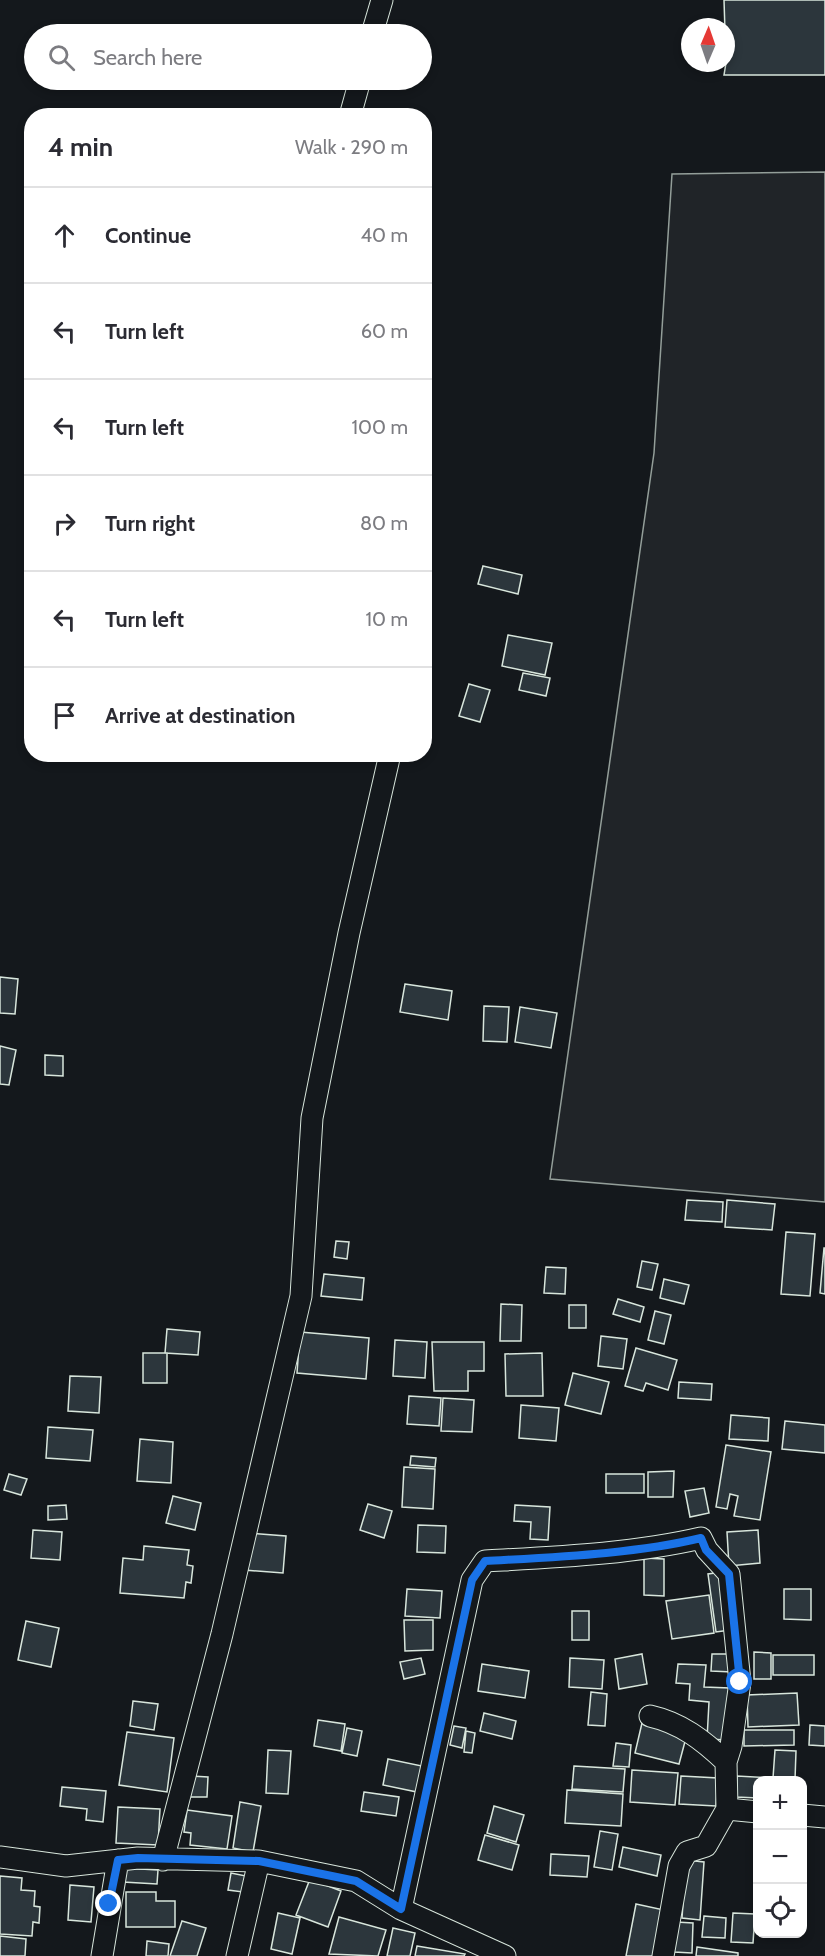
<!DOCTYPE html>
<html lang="en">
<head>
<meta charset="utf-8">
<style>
	:root { --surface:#fff; --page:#f2f2f3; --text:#2b2b33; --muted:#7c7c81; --line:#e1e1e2 }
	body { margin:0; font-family:Cabin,sans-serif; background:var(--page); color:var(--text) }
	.controls { position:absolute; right:18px; bottom:18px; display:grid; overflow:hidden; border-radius:12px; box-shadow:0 3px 9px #0003 }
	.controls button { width:54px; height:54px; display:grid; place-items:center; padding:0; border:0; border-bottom:2px solid var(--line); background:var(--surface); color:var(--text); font:30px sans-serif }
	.compass { position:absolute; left:681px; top:18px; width:54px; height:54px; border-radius:50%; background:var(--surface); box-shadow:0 3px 9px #0003; rotate:2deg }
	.stop { position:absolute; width:18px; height:18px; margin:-14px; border:4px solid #1a73e8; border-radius:50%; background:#fff }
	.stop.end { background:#1a73e8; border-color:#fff; box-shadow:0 2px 6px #0008 }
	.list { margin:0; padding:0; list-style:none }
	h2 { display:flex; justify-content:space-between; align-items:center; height:78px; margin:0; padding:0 24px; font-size:26px }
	h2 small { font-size:20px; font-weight:400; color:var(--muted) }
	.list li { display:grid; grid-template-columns:39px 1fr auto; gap:18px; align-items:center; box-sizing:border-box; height:96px; padding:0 24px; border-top:2px solid var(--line) }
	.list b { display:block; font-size:22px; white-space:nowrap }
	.list em { font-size:20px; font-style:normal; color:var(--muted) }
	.icon { flex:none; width:33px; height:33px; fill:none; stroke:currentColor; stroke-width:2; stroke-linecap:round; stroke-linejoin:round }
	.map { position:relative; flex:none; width:825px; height:1956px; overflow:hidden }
	.search { position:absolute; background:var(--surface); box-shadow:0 3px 9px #0003; left:24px; top:24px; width:408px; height:66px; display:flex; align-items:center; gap:15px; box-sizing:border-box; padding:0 21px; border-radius:33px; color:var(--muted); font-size:22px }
	.panel { position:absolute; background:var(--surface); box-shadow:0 3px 9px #0003; left:24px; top:108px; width:408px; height:654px; border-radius:24px }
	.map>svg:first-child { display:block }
</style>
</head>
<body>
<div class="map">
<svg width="825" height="1956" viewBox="0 0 825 1956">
	<rect width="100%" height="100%" fill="#14181c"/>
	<path fill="#202428" stroke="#939e99" stroke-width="1.5" d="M 825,172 L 825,1202 L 550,1179 L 654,453 L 672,174 Z"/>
	<path fill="#2c363c" stroke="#d8e6dc" stroke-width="1.5" d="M 724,0 L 825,0 L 825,75 L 724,75 L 726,63 Z
		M 483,566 L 522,575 L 518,594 L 478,584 Z
		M 508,635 L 552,643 L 545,675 L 502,666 Z
		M 523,673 L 550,678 L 546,696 L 519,690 Z
		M 469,684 L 490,690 L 480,722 L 459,716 Z
		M 0,977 L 18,979 L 15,1014 L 0,1013 Z
		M 405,984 L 452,991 L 448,1020 L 400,1012 Z
		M 484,1006 L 509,1007 L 507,1042 L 483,1041 Z
		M 520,1007 L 557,1013 L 551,1048 L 515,1042 Z
		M 0,1046 L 16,1050 L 9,1085 L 0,1084 Z
		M 45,1055 L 63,1056 L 63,1076 L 45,1075 Z
		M 687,1200 L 723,1202 L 722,1222 L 685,1220 Z
		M 727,1200 L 775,1204 L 772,1230 L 725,1227 Z
		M 786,1232 L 815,1234 L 810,1296 L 781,1294 Z
		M 336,1241 L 349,1242 L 347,1259 L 334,1257 Z
		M 824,1248 L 825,1248 L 825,1294 L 820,1293 Z
		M 642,1261 L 658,1264 L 652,1290 L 637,1287 Z
		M 546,1267 L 566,1268 L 565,1294 L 544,1293 Z
		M 324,1274 L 364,1278 L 362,1300 L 321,1296 Z
		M 664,1279 L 689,1285 L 684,1304 L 660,1298 Z
		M 618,1299 L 644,1307 L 640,1322 L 613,1314 Z
		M 501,1304 L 522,1305 L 521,1341 L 500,1341 Z
		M 569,1305 L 586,1305 L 586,1328 L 569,1328 Z
		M 655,1311 L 671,1315 L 664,1344 L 648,1340 Z
		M 167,1329 L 200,1332 L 198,1355 L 165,1353 Z
		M 300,1332 L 369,1338 L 366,1379 L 297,1373 Z
		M 601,1336 L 627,1339 L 623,1369 L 598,1366 Z
		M 395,1340 L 427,1342 L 425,1378 L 393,1376 Z
		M 432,1342 L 484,1342 L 484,1371 L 468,1371 L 468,1391 L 434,1391 Z
		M 636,1348 L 677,1360 L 668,1390 L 646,1383 L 643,1391 L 625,1386 Z
		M 143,1353 L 167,1353 L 167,1383 L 143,1383 Z
		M 542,1353 L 543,1396 L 506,1396 L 505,1354 Z
		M 573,1373 L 609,1382 L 601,1414 L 565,1405 Z
		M 70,1376 L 101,1377 L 99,1413 L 68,1411 Z
		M 679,1382 L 712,1384 L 711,1400 L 678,1398 Z
		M 409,1396 L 441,1398 L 439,1426 L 407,1424 Z
		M 443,1398 L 474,1400 L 472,1432 L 441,1431 Z
		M 521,1405 L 559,1408 L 556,1441 L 519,1438 Z
		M 731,1415 L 769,1418 L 768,1441 L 729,1439 Z
		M 785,1421 L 825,1425 L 825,1453 L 782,1449 Z
		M 48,1427 L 93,1430 L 90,1461 L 46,1458 Z
		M 140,1439 L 173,1442 L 171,1483 L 137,1481 Z
		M 726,1445 L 771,1452 L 760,1520 L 734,1516 L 738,1496 L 730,1494 L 727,1509 L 716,1507 Z
		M 411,1456 L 436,1458 L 435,1467 L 410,1465 Z
		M 404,1467 L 435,1469 L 433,1509 L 402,1507 Z
		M 674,1471 L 673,1497 L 648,1497 L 648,1472 Z
		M 9,1474 L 27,1479 L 21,1495 L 4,1490 Z
		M 606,1474 L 644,1474 L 644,1493 L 606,1493 Z
		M 704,1488 L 709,1513 L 690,1517 L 685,1491 Z
		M 173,1496 L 201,1503 L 195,1530 L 166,1523 Z
		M 368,1504 L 392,1511 L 384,1538 L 360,1530 Z
		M 66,1505 L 67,1519 L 48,1520 L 48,1506 Z
		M 515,1505 L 550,1507 L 548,1540 L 530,1539 L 531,1522 L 514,1521 Z
		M 418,1525 L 446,1526 L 445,1553 L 417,1552 Z
		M 33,1530 L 62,1532 L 60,1560 L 31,1558 Z
		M 758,1530 L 760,1563 L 729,1566 L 727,1532 Z
		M 247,1533 L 286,1536 L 283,1573 L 244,1570 Z
		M 144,1546 L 189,1550 L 187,1565 L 193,1566 L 191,1583 L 186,1582 L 184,1598 L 120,1593 L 123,1558 L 143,1560 Z
		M 644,1558 L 664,1559 L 664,1596 L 644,1595 Z
		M 722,1572 L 730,1630 L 716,1632 L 708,1574 Z
		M 407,1589 L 442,1591 L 440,1618 L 405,1616 Z
		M 784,1589 L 811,1589 L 811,1620 L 784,1619 Z
		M 709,1595 L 714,1633 L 672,1639 L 666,1601 Z
		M 572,1611 L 589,1611 L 589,1640 L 572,1640 Z
		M 404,1620 L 433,1620 L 433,1650 L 405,1651 Z
		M 26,1621 L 59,1628 L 51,1667 L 18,1660 Z
		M 754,1652 L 771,1653 L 771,1679 L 754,1679 Z
		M 642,1654 L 647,1684 L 619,1689 L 615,1659 Z
		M 712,1654 L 732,1654 L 732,1672 L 711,1671 Z
		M 773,1655 L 814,1655 L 814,1675 L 773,1675 Z
		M 421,1658 L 425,1674 L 404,1679 L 400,1662 Z
		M 570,1658 L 604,1660 L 602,1689 L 569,1687 Z
		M 482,1664 L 529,1671 L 525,1698 L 478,1691 Z
		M 678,1664 L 706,1665 L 704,1687 L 730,1688 L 727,1740 L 707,1739 L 709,1702 L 689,1700 L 690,1684 L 676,1683 Z
		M 591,1692 L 607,1694 L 605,1726 L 588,1725 Z
		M 797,1693 L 799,1725 L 748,1727 L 747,1695 Z
		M 133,1701 L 158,1704 L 154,1730 L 130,1726 Z
		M 484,1713 L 516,1721 L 512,1739 L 480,1731 Z
		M 318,1720 L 345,1724 L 341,1751 L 314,1746 Z
		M 642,1723 L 687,1734 L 679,1764 L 635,1753 Z
		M 810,1725 L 825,1726 L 825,1746 L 809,1745 Z
		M 454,1726 L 466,1728 L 462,1748 L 450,1745 Z
		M 347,1728 L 362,1731 L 357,1756 L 342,1753 Z
		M 744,1730 L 794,1730 L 794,1745 L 744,1746 Z
		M 466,1731 L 475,1733 L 472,1753 L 464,1752 Z
		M 127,1732 L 174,1738 L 167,1792 L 119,1785 Z
		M 616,1743 L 631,1745 L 629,1767 L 613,1766 Z
		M 268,1750 L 291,1751 L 288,1794 L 266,1793 Z
		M 775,1750 L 796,1751 L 795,1780 L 758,1780 L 758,1798 L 736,1797 L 737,1776 L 773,1778 Z
		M 388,1759 L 422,1766 L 417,1792 L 383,1785 Z
		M 574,1766 L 625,1769 L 623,1792 L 572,1789 Z
		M 632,1770 L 678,1773 L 675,1805 L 630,1802 Z
		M 191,1776 L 208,1777 L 207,1797 L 190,1797 Z
		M 681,1776 L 718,1778 L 716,1806 L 679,1804 Z
		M 62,1787 L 106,1791 L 103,1822 L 86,1820 L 87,1809 L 60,1806 Z
		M 567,1790 L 623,1794 L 621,1826 L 565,1823 Z
		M 364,1792 L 399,1797 L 396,1816 L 361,1811 Z
		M 240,1802 L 261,1806 L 253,1852 L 233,1848 Z
		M 494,1806 L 524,1815 L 516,1842 L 487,1833 Z
		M 118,1807 L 160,1809 L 158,1845 L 116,1843 Z
		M 187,1810 L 232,1816 L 227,1849 L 190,1845 L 191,1833 L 184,1832 Z
		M 600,1831 L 618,1834 L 612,1870 L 594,1867 Z
		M 485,1835 L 519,1845 L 512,1870 L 478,1860 Z
		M 623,1847 L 661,1855 L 657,1876 L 619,1867 Z
		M 551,1854 L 589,1856 L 587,1877 L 550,1875 Z
		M 686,1860 L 704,1862 L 700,1920 L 682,1918 Z
		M 123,1868 L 158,1870 L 157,1884 L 123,1882 Z
		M 231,1873 L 246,1876 L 243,1892 L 228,1890 Z
		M 0,1876 L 22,1878 L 21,1890 L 35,1891 L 34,1906 L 40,1907 L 39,1923 L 33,1922 L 32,1936 L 0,1934 Z
		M 310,1879 L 341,1891 L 328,1927 L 296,1915 Z
		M 70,1885 L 94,1887 L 91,1922 L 68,1920 Z
		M 126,1892 L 156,1892 L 156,1901 L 175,1901 L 175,1927 L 126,1927 Z
		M 636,1904 L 664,1910 L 655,1956 L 626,1956 Z
		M 278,1913 L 300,1918 L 292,1954 L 271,1949 Z
		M 733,1913 L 755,1914 L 753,1943 L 731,1942 Z
		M 704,1916 L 726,1918 L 725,1938 L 702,1937 Z
		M 339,1917 L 386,1930 L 378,1956 L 329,1954 Z
		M 182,1921 L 206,1928 L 197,1956 L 170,1956 Z
		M 676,1922 L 693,1923 L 692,1953 L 674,1952 Z
		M 393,1928 L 415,1933 L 410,1956 L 387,1956 Z
		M 0,1936 L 26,1939 L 25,1956 L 0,1956 Z
		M 147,1941 L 169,1944 L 168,1956 L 146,1956 Z
		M 417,1946 L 465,1954 L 464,1956 L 415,1956 Z
		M 697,1947 L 738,1953 L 738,1956 L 696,1956 Z"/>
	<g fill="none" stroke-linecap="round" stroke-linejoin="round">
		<g stroke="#d8e6dc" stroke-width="23">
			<path id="street" d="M 372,34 L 382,0
				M 350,116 L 360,80
				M 650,1716 C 681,1723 703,1740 726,1762
				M 727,1809 L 758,1812
				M 802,1815 L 825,1817
				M 0,1857 L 66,1866 L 138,1858 L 259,1861 L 356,1881 L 401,1909 L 505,1956
				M 163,1860 L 222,1634 L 301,1296 L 312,1118 L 349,933 L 390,754
				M 401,1909 L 472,1580 L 485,1561 C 556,1557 632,1554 701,1538 L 707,1550 L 729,1574 L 740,1682 L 731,1746 L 726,1762 L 727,1809 L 706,1846 L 687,1852 L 679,1866 L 663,1956
				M 102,1956 L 118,1860
				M 237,1956 L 259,1861"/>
		</g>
		<use href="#street" stroke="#14181c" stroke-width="21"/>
	</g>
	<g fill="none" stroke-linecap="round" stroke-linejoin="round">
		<path stroke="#1a73e8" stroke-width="8" d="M 109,1904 L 118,1860 L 138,1858 L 259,1861 L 356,1881 L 401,1909 L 472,1580 L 485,1561 C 554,1557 635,1554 701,1538 L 706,1550 L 729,1574 L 740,1682"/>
	</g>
</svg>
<div class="controls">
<button>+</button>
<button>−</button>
<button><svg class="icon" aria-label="locate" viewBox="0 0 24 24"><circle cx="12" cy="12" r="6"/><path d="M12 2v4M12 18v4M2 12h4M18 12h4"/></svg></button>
</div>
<svg class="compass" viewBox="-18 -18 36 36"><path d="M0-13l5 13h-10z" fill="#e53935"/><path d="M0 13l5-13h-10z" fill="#7c7c81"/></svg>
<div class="stop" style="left:740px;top:1682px"></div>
<div class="stop end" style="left:109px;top:1904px"></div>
<div class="search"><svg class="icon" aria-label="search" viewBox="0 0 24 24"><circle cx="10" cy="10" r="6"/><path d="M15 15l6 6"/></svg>Search here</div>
<section class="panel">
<h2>4 min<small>Walk · 290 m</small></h2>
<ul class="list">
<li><svg class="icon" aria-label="ahead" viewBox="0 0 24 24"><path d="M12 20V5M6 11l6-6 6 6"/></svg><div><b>Continue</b></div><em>40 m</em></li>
<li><svg class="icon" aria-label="left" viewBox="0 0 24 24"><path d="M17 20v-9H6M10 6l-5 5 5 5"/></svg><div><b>Turn left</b></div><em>60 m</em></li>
<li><svg class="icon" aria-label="left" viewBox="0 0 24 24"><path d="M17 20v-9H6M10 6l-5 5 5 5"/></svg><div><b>Turn left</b></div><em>100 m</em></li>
<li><svg class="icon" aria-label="right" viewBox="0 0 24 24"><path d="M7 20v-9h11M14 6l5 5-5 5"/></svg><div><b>Turn right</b></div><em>80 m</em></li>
<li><svg class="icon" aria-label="left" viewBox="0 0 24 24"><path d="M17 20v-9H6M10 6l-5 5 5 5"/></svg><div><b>Turn left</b></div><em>10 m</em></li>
<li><svg class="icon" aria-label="arrive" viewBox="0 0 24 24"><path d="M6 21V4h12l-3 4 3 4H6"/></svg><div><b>Arrive at destination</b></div></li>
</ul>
</section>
</div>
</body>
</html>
